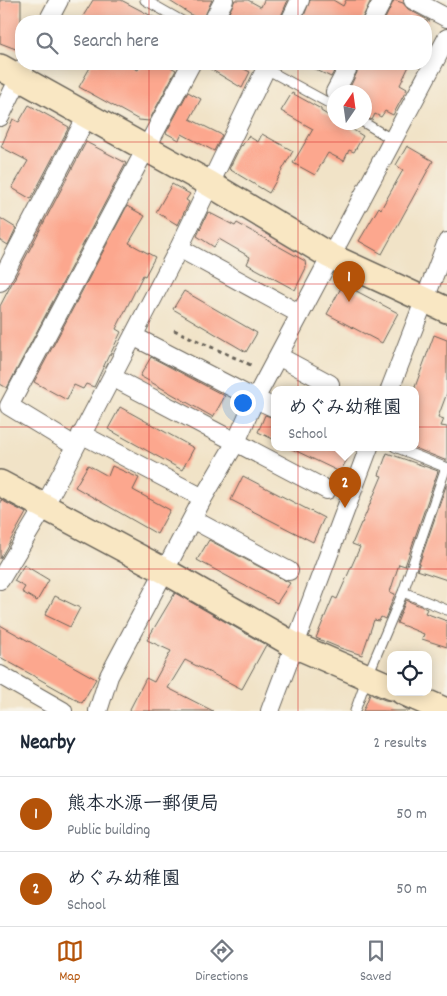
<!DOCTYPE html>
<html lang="en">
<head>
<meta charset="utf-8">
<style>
	:root { --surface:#fff; --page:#f2f2f3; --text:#1f2937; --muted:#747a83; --line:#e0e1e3; --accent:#b45309 }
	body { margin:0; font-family:Dekko,"Klee One",sans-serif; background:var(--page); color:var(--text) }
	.controls { position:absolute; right:15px; bottom:15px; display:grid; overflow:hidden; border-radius:10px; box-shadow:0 2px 12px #0003 }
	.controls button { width:45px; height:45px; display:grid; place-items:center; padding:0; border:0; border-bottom:1px solid var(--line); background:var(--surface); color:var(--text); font:25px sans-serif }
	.compass { position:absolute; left:327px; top:85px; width:45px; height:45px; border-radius:50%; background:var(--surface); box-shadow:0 2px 12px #0003; rotate:13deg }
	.you { position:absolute; left:242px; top:402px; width:18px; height:18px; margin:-12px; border:4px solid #fff; border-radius:50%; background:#1a73e8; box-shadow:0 0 0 8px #1a73e833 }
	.badge { display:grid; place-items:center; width:32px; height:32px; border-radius:50%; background:var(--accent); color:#fff; font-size:16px; font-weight:700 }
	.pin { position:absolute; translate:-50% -41px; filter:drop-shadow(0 1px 2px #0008) }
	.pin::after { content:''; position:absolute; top:26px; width:18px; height:15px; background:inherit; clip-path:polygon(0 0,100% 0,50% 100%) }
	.popup { position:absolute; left:271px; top:386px; width:148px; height:65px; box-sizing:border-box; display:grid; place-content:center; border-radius:10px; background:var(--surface); filter:drop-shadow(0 1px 4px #0005); font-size:16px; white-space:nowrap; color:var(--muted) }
	.popup b { font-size:19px; color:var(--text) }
	.popup::after { content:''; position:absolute; left:50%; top:100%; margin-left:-10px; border:10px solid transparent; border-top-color:var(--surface) }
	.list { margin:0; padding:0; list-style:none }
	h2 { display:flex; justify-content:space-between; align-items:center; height:65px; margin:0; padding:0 20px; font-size:21px }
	h2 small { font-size:16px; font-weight:400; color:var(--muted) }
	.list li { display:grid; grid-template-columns:32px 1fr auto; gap:15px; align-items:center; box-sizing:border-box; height:75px; padding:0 20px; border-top:1px solid var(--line) }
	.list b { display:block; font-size:19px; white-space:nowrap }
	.list p { margin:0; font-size:16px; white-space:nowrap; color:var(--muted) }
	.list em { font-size:16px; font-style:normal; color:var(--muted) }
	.icon { flex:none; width:28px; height:28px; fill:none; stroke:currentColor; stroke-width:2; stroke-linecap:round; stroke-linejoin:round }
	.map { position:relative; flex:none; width:447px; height:711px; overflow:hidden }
	.search { position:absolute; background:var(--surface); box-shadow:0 2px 12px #0003; left:15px; right:15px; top:15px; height:55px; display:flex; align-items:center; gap:12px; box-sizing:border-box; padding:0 18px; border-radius:20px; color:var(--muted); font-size:19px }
	.sheet { height:215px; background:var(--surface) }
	nav { display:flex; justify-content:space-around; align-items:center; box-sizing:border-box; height:70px; border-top:1px solid var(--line); background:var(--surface); font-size:14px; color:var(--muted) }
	nav a { display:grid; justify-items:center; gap:2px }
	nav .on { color:var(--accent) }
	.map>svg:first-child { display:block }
</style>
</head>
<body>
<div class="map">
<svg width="447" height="711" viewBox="0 0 447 711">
	<rect width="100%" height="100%" fill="#f7f3e8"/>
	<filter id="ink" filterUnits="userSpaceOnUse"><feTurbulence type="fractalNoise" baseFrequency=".02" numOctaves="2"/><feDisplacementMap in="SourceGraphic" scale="10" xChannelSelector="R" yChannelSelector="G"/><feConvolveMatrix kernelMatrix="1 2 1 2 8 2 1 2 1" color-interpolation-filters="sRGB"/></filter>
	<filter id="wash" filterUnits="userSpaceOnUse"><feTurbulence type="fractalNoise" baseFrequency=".0096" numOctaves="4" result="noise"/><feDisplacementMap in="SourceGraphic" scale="20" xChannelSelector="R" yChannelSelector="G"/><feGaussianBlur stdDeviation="1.12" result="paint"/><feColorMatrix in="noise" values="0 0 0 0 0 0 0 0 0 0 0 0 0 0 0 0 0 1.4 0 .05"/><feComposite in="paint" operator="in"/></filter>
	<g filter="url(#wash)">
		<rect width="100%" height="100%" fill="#f1e3c7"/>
		<g id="blocks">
			<path fill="#fca78e" d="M 0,0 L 21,0 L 21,51 L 0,43 Z
				M 93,0 L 121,0 L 161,21 L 80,21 Z
				M 168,0 L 212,0 L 203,20 L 198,19 Z
				M 235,0 L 248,0 L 261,7 L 264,0 L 288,0 L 279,21 L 225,21 Z
				M 310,0 L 333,0 L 343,6 L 346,0 L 371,0 L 361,21 L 302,21 Z
				M 394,0 L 403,3 L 408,9 L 430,21 L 384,21 Z
				M 92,64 L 126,64 L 138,70 L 141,64 L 165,64 L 176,70 L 149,121 L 139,120 L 79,87 Z
				M 202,64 L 234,64 L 250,72 L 242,88 Z
				M 304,64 L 338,64 L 331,77 Z
				M 361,64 L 410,64 L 400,85 L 407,89 L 393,115 L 385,111 L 381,117 L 375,114 L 372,120 L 364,116 L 364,92 L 360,92 L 350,87 Z
				M 188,92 L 201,99 L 190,119 L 222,135 L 214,151 L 182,134 L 179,140 L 166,133 Z
				M 292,93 L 321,109 L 321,111 L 334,119 L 334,122 L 340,122 L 363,136 L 354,152 L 349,150 L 344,161 L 328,153 L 315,175 L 293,163 L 313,129 L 281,111 Z
				M 29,105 L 69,127 L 31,199 L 12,188 L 28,161 L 1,147 L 13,119 L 19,122 Z
				M 262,134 L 293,151 L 269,193 L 229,169 L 241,145 L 242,146 L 248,136 L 258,142 Z
				M 86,142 L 126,163 L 7,388 L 0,384 L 0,306 Z
				M 407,146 L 433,161 L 382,254 L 359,241 L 379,207 L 381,209 L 403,170 L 396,165 Z
				M 172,184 L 190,194 L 186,200 L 189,202 L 178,225 L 156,212 Z
				M 127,206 L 145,216 L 129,243 L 155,257 L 145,276 L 143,275 L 116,329 L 121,332 L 110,355 L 109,355 L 94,387 L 86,384 L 83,389 L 74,385 L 67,400 L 34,382 Z
				M 208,212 L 235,226 L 237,223 L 305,261 L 306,268 L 295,290 L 247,264 L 250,257 L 219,239 L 214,247 L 197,236 Z
				M 0,218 L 16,228 L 8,245 L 0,240 Z
				M 343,284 L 398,313 L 382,343 L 327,314 Z
				M 184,291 L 257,333 L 246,352 L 173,309 Z
				M 434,335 L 447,340 L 447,393 L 438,417 L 444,419 L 441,426 L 447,427 L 447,461 L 415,448 L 415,387 Z
				M 151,357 L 225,396 L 213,417 L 140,376 Z
				M 120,407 L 194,448 L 182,470 L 108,429 Z
				M 265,415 L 275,418 L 275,440 L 258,432 Z
				M 288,447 L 354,447 L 340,472 Z
				M 387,453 L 438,471 L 405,566 L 399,564 L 390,592 L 395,594 L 385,619 L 381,617 L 379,621 L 374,620 L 362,655 L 340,648 L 316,638 L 333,597 L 337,599 L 360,547 L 352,544 L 361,523 L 362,523 L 382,476 L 379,475 Z
				M 88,465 L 108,476 L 112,466 L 139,478 L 133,490 L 170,510 L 157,534 L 75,487 Z
				M 243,476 L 324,518 L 313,542 L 231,500 Z
				M 447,483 L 447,580 L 417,570 Z
				M 1,500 L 26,513 L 0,559 L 0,502 Z
				M 209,540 L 290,583 L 277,603 L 197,560 Z
				M 24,565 L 49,580 L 37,601 L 22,592 L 25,587 L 14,581 Z
				M 175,593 L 266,645 L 242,689 L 185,660 L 168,688 L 213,711 L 129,711 L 146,678 L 154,682 L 171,651 L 147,640 Z
				M 55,596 L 80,608 L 70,627 L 45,615 Z
				M 406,600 L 427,609 L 425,613 L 447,621 L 447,647 L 422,639 L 424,634 L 397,623 Z
				M 0,625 L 96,679 L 82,703 L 0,657 Z
				M 370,694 L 385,700 L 392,701 L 410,711 L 363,711 Z"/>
		</g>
	</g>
	<g filter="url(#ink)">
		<use href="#blocks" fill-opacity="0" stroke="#676258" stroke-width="1"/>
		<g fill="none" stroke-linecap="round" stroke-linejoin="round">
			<g stroke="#676258" stroke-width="11">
				<path id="lane" d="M 145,0 L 182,21
					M 257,64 L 334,106
					M 363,122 L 393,140
					M 395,447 L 447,468
					M 403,592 L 447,610
					M 355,711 L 367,677 L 403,592 L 446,467"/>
			</g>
			<g stroke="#676258" stroke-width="20">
				<path id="street" d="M 413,0 L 447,18
					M 48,21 L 59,0
					M 213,21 L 224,0
					M 290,21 L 300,0
					M 372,21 L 383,0
					M 335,92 L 350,64
					M 0,117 L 26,64
					M 179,248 L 300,314
					M 0,282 L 87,116
					M 133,336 L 255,399 L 275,408
					M 278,356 L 330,384
					M 112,377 L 327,490
					M 390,389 L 447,242
					M 81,434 L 203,498
					M 75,446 L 9,406 L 191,64
					M 192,519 L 289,571
					M 0,580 L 44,507 L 179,248 L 268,64
					M 0,675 L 63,711
					M 98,711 L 109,676 L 203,498 L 236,442 L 255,399 L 447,38
					M 270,711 L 369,447"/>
			</g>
			<g stroke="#676258" stroke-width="28">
				<path id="secondary" d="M 0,67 L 210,184 L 330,256 L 447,310
					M 0,483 L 165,571 L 294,645 L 391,687
					M 403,692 L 446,711"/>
			</g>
			<path stroke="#676258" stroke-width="3" stroke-dasharray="4 4" stroke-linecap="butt" d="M 174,330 L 253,366"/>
			<use href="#lane" stroke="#fff" stroke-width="9"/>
			<use href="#street" stroke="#fff" stroke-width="18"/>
			<use href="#secondary" stroke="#f9e7c3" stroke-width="25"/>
		</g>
	</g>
	<path fill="none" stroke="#d62828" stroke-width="1" stroke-opacity="0.55" d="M 149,0 L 149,21M 298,0 L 298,21M 149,64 L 149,711M 298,64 L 298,711M 0,142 L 447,142M 0,284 L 447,284M 0,427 L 447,427M 0,569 L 447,569"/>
</svg>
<div class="controls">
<button><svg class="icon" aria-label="locate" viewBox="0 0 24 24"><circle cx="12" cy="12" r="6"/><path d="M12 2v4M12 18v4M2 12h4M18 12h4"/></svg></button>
</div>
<svg class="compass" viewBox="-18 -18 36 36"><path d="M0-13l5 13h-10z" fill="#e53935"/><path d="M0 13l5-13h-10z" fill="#747a83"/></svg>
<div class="you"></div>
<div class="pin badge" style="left:349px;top:302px">1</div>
<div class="pin badge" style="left:345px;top:508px">2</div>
<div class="popup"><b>めぐみ幼稚園</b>School</div>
<div class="search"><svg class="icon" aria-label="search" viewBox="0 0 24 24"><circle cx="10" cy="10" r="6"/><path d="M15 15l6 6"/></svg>Search here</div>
</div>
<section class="sheet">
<h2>Nearby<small>2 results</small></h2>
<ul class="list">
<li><span class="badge">1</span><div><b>熊本水源一郵便局</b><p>Public building</p></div><em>50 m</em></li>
<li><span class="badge">2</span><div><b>めぐみ幼稚園</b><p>School</p></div><em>50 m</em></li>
</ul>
</section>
<nav>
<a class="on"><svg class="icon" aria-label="map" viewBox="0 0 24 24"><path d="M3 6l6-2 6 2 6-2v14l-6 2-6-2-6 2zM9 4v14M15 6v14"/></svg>Map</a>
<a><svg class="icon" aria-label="directions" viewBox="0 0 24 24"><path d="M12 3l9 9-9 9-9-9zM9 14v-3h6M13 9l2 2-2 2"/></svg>Directions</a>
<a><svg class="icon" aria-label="saved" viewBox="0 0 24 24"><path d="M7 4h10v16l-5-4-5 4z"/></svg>Saved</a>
</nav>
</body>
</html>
